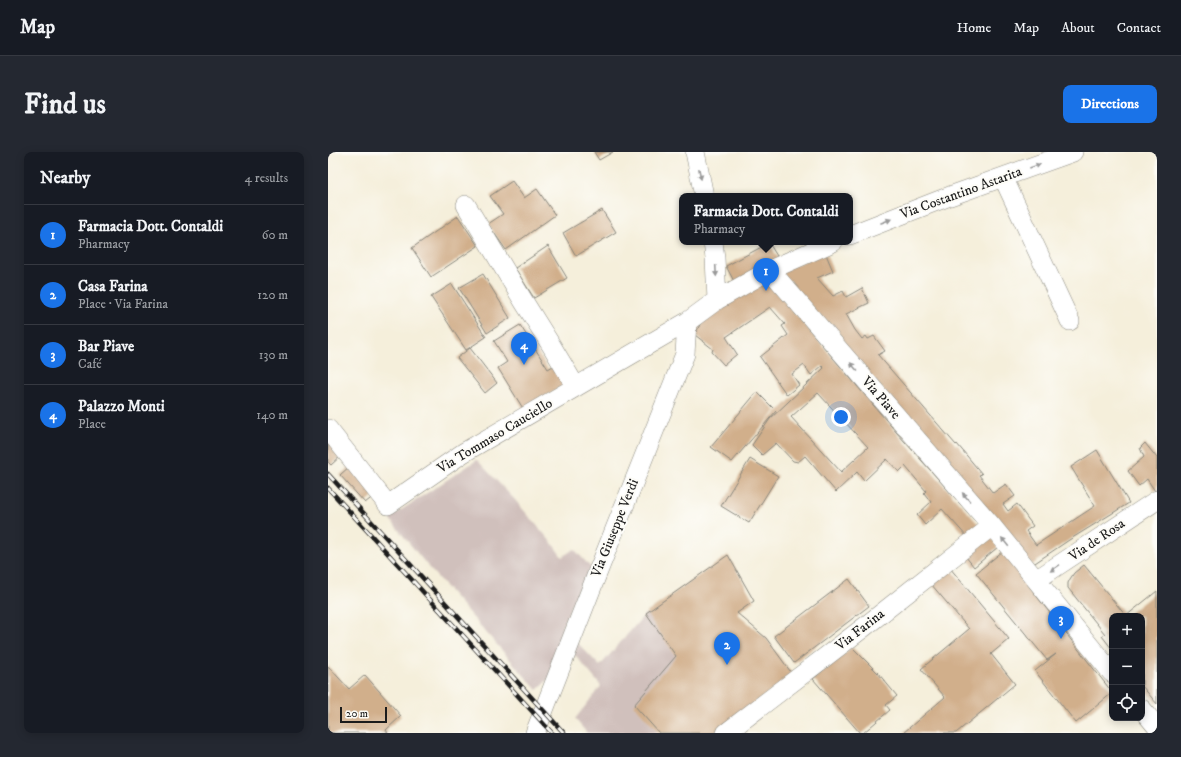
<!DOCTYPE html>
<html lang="en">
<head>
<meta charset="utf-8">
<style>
	:root { --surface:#171b24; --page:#242831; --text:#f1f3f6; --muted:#9ea1a6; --line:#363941; --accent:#1a73e8 }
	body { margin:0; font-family:"IM FELL DW Pica",serif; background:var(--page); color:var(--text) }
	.controls { position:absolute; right:12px; bottom:12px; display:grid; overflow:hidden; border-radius:8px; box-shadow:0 2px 10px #0003 }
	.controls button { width:36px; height:36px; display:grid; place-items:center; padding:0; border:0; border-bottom:1px solid var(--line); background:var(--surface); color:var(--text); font:20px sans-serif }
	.scale { position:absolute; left:12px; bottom:10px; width:47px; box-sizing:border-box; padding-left:4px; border:2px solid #1c1c1c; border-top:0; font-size:11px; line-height:14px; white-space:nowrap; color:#1c1c1c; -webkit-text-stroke:3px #fdfcf7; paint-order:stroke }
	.you { position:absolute; left:513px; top:265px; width:14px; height:14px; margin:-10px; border:3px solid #fff; border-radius:50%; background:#1a73e8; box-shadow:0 0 0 6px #1a73e833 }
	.badge { display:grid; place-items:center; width:26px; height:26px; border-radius:50%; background:var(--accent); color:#fff; font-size:13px; font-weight:700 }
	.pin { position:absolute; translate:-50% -33px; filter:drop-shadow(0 1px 2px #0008) }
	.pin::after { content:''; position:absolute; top:21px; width:14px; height:12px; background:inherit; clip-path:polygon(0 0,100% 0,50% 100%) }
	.popup { position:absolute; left:351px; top:41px; width:174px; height:52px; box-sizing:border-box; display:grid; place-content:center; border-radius:8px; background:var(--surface); filter:drop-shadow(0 1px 3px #0005); font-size:13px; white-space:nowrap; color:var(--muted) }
	.popup b { font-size:15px; color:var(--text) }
	.popup::after { content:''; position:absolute; left:50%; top:100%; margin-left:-8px; border:8px solid transparent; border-top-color:var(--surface) }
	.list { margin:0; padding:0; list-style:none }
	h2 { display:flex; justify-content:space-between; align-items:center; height:52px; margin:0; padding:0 16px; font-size:17px }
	h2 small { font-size:13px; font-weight:400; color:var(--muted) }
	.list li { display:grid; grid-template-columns:26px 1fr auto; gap:12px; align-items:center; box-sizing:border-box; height:60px; padding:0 16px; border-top:1px solid var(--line) }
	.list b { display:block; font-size:15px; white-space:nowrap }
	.list p { margin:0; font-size:13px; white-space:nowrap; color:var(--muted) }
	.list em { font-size:13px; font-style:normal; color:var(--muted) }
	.icon { flex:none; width:22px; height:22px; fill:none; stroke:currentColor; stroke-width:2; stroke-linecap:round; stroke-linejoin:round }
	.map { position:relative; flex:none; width:829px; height:581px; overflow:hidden; border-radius:8px }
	header { display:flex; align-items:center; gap:24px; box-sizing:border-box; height:56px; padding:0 20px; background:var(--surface); border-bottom:1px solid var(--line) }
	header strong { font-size:19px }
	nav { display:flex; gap:22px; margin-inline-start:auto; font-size:14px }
	.intro { display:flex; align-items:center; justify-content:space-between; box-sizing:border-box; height:96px; padding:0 24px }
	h1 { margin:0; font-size:28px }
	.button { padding:10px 18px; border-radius:8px; background:var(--accent); color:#fff; font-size:14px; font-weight:700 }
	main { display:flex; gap:24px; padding:0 24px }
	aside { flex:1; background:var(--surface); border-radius:8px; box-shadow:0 2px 10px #0003 }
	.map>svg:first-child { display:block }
</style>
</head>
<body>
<header>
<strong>Map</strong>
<nav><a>Home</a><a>Map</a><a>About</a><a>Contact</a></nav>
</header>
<div class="intro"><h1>Find us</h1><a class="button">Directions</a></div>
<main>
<aside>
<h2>Nearby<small>4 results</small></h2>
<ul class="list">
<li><span class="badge">1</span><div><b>Farmacia Dott. Contaldi</b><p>Pharmacy</p></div><em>60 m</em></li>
<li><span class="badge">2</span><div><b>Casa Farina</b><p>Place · Via Farina</p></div><em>120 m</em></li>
<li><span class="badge">3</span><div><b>Bar Piave</b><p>Café</p></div><em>130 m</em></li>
<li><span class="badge">4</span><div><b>Palazzo Monti</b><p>Place</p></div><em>140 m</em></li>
</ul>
</aside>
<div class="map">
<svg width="829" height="581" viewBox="0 0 829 581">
	<rect width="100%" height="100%" fill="#fdfcf7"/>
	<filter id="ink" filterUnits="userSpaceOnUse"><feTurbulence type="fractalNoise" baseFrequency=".025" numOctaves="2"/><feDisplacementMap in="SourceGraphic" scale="8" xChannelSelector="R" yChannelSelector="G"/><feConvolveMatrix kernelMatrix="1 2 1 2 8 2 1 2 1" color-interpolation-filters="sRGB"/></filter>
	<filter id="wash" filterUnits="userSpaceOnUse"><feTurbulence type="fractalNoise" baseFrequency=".012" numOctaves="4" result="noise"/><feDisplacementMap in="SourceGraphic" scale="16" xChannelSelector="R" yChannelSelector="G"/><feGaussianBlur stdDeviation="0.9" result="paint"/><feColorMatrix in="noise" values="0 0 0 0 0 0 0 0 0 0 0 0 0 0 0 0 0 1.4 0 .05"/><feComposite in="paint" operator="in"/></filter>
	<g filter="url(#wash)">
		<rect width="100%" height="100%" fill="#f5efdb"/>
		<path fill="#d0c0bc" d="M 149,308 L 187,348 L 224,391 L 234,405 L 246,397 L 269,422 L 250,440 L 234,475 L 272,514 L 318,461 L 348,504 L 306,553 L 331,581 L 259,581 L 247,567 L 273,534 L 247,503 L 209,538 L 102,417 L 61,366 Z"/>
		<g id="blocks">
			<path fill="#d1af8b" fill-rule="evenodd" d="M 266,0 L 285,0 L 271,8 Z
				M 184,29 L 196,46 L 209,37 L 227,63 L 178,98 L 160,72 L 175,62 L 162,44 Z
				M 274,58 L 288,80 L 248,104 L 235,81 Z
				M 130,64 L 150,94 L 103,125 L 84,96 Z
				M 441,91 L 452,109 L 408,133 L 398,114 Z
				M 220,94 L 239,126 L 206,146 L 187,116 Z
				M 497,100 L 505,119 L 489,126 L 505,144 L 515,139 L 518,145 L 534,136 L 541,151 L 518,162 L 527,178 L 534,187 L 538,184 L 540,187 L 546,184 L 557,199 L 550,203 L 628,293 L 629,292 L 654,322 L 651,323 L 665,341 L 678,332 L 687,344 L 675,352 L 680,359 L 689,352 L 705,374 L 698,379 L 708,393 L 767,354 L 743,315 L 769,298 L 801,351 L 741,388 L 704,413 L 452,119 Z
				M 155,122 L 182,166 L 159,181 L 131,136 Z
				M 437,126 L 569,281 L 653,375 L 640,386 L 614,357 L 597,373 L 589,363 L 603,350 L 596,341 L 598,339 L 577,314 L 571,320 L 559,307 L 536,329 L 529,320 L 508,340 L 477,304 L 470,310 L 465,309 L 448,291 L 434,303 L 424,293 L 442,267 L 496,216 L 494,214 L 483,223 L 476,213 L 464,222 L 471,233 L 459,243 L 432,205 L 460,183 L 454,174 L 457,172 L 442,155 L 398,185 L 409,202 L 396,213 L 384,200 L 385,197 L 367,183 L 374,168 ZM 490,241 L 540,295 L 513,320 L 463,265 Z
				M 124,132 L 158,185 L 138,198 L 103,145 Z
				M 192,173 L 220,217 L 230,211 L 242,230 L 196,258 L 170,216 L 179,210 L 166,189 Z
				M 142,196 L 169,231 L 157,241 L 129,206 Z
				M 429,240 L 448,259 L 404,310 L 383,295 Z
				M 0,285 L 15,302 L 3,313 L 0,310 Z
				M 817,291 L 829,306 L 829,337 L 827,339 L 819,327 L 811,334 L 800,319 L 816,305 L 812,296 Z
				M 422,307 L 450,324 L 421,371 L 393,354 Z
				M 22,314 L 47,343 L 37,351 L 12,323 Z
				M 663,385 L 670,395 L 646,415 L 638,405 Z
				M 675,399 L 710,446 L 784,540 L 784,541 L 748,571 L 707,519 L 728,502 L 719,508 L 648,421 Z
				M 400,403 L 426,449 L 409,461 L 438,486 L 465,523 L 387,581 L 331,581 L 306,553 L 348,504 L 318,461 Z
				M 756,413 L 798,464 L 784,464 L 784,497 L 774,484 L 777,482 L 740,436 L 740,431 L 742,427 L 746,421 Z
				M 622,416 L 681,487 L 663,502 L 687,532 L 628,581 L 575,581 L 617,545 L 593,517 L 641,477 L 603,432 Z
				M 521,427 L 541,454 L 466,511 L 446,484 Z
				M 829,439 L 829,552 L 814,534 L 814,464 L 798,464 Z
				M 524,495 L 550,521 L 569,544 L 558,553 L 562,558 L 535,581 L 532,581 L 485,527 Z
				M 0,514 L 21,537 L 37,523 L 73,564 L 58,578 L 60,581 L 0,581 Z"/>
		</g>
	</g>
	<g filter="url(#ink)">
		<use href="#blocks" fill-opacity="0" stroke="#88867c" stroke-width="1"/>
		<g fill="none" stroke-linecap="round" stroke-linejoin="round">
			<g stroke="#88867c" stroke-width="20">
				<path id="street" d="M 367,0 L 376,44
					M 675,25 L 742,169
					M 138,53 L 196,150 L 223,193 L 248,235
					M 522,83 L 622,44 L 745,0
					M 385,90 L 387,106 L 389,148
					M 442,118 L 664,374 L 784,521
					M 0,277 L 60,353 L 135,301 L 359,170 L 389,148 L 442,118 L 505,90
					M 708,428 L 829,348
					M 814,557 L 829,575
					M 207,581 L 269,422 L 357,202 L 359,170
					M 398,581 L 535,476 L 664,374"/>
			</g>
			<use href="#street" stroke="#fff" stroke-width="19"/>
			<g stroke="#1c1c1c" stroke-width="4.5">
				<path id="rail" d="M 0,322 L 236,581
					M 0,336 L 224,581"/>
			</g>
			<use href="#rail" stroke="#fdfcf7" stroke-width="3" stroke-dasharray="9" stroke-linecap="butt"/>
		</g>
		<defs><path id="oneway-solid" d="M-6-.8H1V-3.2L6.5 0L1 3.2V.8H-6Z"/></defs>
		<g fill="#999">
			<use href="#oneway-solid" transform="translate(707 14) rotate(-19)"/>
			<use href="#oneway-solid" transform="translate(372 22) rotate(78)"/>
			<use href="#oneway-solid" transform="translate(558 69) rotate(-21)"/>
			<use href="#oneway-solid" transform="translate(388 119) rotate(87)"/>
			<use href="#oneway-solid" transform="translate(526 215) rotate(-131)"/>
			<use href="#oneway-solid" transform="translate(638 345) rotate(-131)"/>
			<use href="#oneway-solid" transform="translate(677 390) rotate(-129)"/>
			<use href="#oneway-solid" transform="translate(727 416) rotate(146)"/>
		</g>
	</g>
	<g text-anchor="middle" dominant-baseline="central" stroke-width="4" stroke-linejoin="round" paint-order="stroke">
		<g font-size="14" fill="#1c1c1c" stroke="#fdfcf7">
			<text transform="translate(633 41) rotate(-20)">Via Costantino Astarita</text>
			<text transform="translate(553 246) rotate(49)">Via Piave</text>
			<text transform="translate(167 284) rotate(-31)">Via Tommaso Cauciello</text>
			<text transform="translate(287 376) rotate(-68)">Via Giuseppe Verdi</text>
			<text transform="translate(769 388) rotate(-34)">Via de Rosa</text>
			<text transform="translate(532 478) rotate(-38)">Via Farina</text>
		</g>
	</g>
</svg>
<div class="controls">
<button>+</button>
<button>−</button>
<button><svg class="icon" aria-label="locate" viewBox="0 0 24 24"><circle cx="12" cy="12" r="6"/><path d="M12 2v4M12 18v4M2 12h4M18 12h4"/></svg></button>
</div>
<div class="scale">20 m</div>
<div class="you"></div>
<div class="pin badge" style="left:438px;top:139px">1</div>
<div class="popup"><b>Farmacia Dott. Contaldi</b>Pharmacy</div>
<div class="pin badge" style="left:399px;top:513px">2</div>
<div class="pin badge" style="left:733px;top:487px">3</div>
<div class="pin badge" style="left:196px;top:213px">4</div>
</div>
</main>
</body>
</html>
